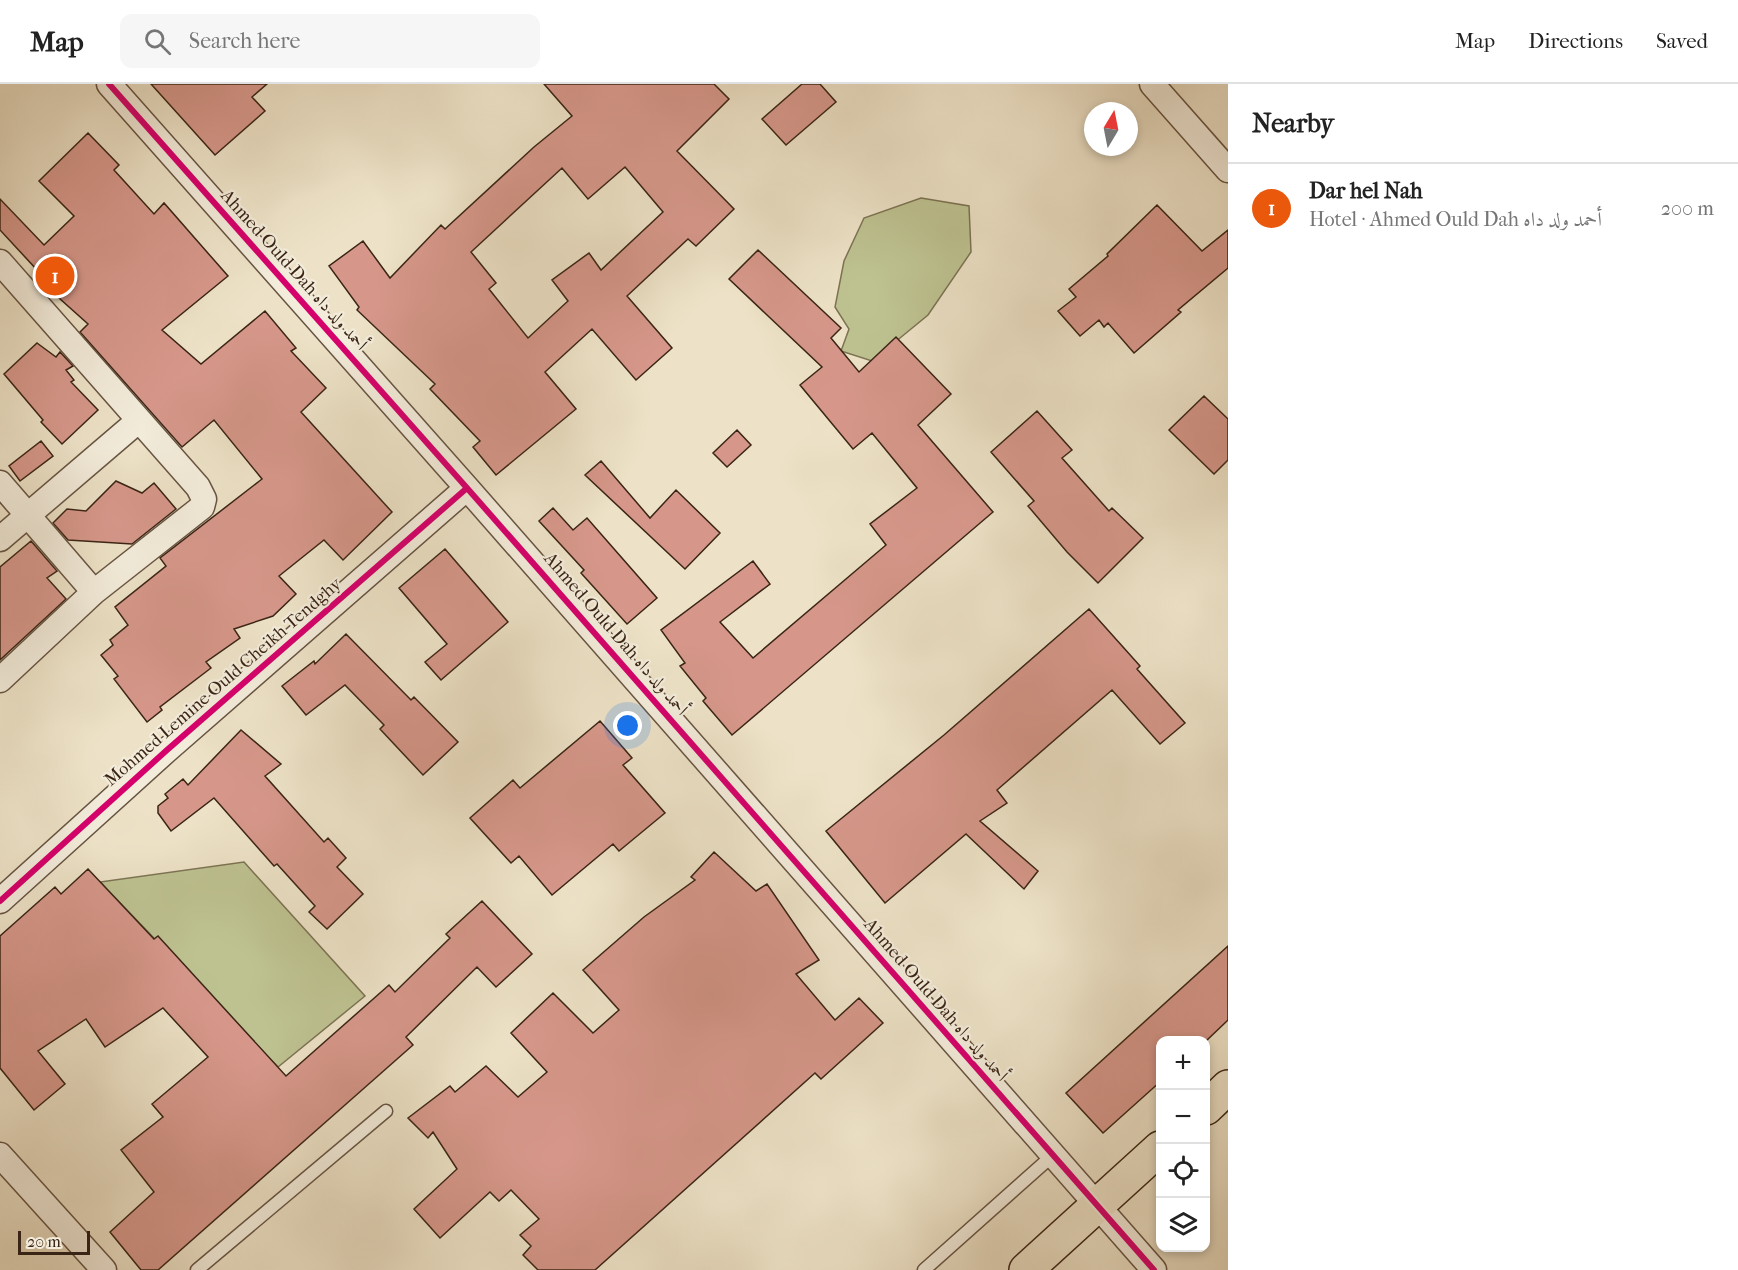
<!DOCTYPE html>
<html lang="en">
<head>
<meta charset="utf-8">
<style>
	:root { --surface:#fff; --page:#f6f6f6; --text:#222; --muted:#767676; --line:#e0e0e0; --accent:#ea580c }
	body { margin:0; font-family:"IM FELL French Canon",Amiri,serif; background:var(--page); color:var(--text) }
	.controls { position:absolute; right:18px; bottom:18px; display:grid; overflow:hidden; border-radius:12px; box-shadow:0 3px 9px #0003 }
	.controls button { width:54px; height:54px; display:grid; place-items:center; padding:0; border:0; border-bottom:2px solid var(--line); background:var(--surface); color:var(--text); font:30px sans-serif }
	.compass { position:absolute; left:1084px; top:18px; width:54px; height:54px; border-radius:50%; background:var(--surface); box-shadow:0 3px 9px #0003; rotate:10deg }
	.scale { position:absolute; left:18px; bottom:15px; width:72px; box-sizing:border-box; padding-left:6px; border:3px solid #3a2415; border-top:0; font-size:16px; line-height:21px; white-space:nowrap; color:#3a2415; -webkit-text-stroke:4px #f3ecdb; paint-order:stroke }
	.you { position:absolute; left:628px; top:642px; width:21px; height:21px; margin:-15px; border:4px solid #fff; border-radius:50%; background:#1a73e8; box-shadow:0 0 0 9px #1a73e833 }
	.badge { display:grid; place-items:center; width:39px; height:39px; border-radius:50%; background:var(--accent); color:#fff; font-size:20px; font-weight:700 }
	.pin { position:absolute; translate:-50% -50%; border:3px solid #fff; box-shadow:0 2px 6px #0006 }
	.list { margin:0; padding:0; list-style:none }
	h2 { display:flex; justify-content:space-between; align-items:center; height:78px; margin:0; padding:0 24px; font-size:26px }
	h2 small { font-size:20px; font-weight:400; color:var(--muted) }
	.list li { display:grid; grid-template-columns:39px 1fr auto; gap:18px; align-items:center; box-sizing:border-box; height:90px; padding:0 24px; border-top:2px solid var(--line) }
	.list b { display:block; font-size:22px; white-space:nowrap }
	.list p { margin:0; font-size:20px; white-space:nowrap; color:var(--muted) }
	.list em { font-size:20px; font-style:normal; color:var(--muted) }
	.icon { flex:none; width:33px; height:33px; fill:none; stroke:currentColor; stroke-width:2; stroke-linecap:round; stroke-linejoin:round }
	.map { position:relative; flex:none; width:1228px; height:1186px; overflow:hidden }
	header { display:flex; align-items:center; gap:36px; box-sizing:border-box; height:84px; padding:0 30px; background:var(--surface); border-bottom:2px solid var(--line) }
	header strong { font-size:28px }
	nav { display:flex; gap:33px; margin-inline-start:auto; font-size:21px }
	.search { width:420px; height:54px; background:var(--page); display:flex; align-items:center; gap:15px; box-sizing:border-box; padding:0 21px; border-radius:12px; color:var(--muted); font-size:22px }
	main { display:flex }
	aside { flex:1; background:var(--surface) }
	.map>svg:first-child { display:block }
</style>
</head>
<body>
<header>
<strong>Map</strong>
<div class="search"><svg class="icon" aria-label="search" viewBox="0 0 24 24"><circle cx="10" cy="10" r="6"/><path d="M15 15l6 6"/></svg>Search here</div>
<nav><a>Map</a><a>Directions</a><a>Saved</a></nav>
</header>
<main>
<div class="map">
<svg width="1228" height="1186" viewBox="0 0 1228 1186">
	<rect width="100%" height="100%" fill="#ede2c7"/>
	<filter id="stains"><feTurbulence type="fractalNoise" baseFrequency=".00333" numOctaves="4"/><feColorMatrix values="0 0 0 0 .2 0 0 0 0 .09 0 0 0 0 .02 0 0 0 .5 -.17"/></filter>
	<radialGradient id="worn" r=".72"><stop offset=".6" stop-color="#630" stop-opacity="0"/><stop offset="1" stop-color="#630" stop-opacity=".3"/></radialGradient>
	<path fill="#bec291" stroke="#7c7353" stroke-width="1.5" d="M 921,114 L 969,122 L 971,168 L 928,231 L 872,277 L 841,267 L 849,245 L 835,223 L 844,177 L 864,134 Z
		M 244,778 L 365,912 L 278,983 L 100,798 Z"/>
	<path fill="#d6978a" stroke="#3a2415" stroke-width="1.5" fill-rule="evenodd" d="M 151,0 L 267,0 L 252,13 L 265,27 L 215,71 Z
		M 544,0 L 714,0 L 729,15 L 677,67 L 734,125 L 696,162 L 688,155 L 627,212 L 672,264 L 636,296 L 592,245 L 545,288 L 576,325 L 496,391 L 473,363 L 480,357 L 430,305 L 435,300 L 357,226 L 359,223 L 329,182 L 363,157 L 390,194 L 441,141 L 445,145 L 534,63 L 572,32 ZM 625,83 L 663,128 L 601,186 L 589,169 L 552,196 L 568,217 L 528,254 L 489,205 L 496,199 L 471,168 L 562,84 L 588,115 Z
		M 802,0 L 820,0 L 836,18 L 786,61 L 762,35 Z
		M 88,49 L 119,81 L 114,86 L 154,130 L 164,119 L 228,192 L 162,246 L 201,280 L 265,227 L 296,264 L 291,267 L 326,304 L 301,328 L 392,428 L 343,476 L 324,456 L 279,492 L 296,510 L 273,532 L 234,545 L 240,554 L 206,578 L 211,584 L 160,623 L 162,626 L 147,638 L 114,595 L 118,592 L 101,571 L 113,561 L 110,556 L 128,541 L 115,523 L 166,482 L 160,474 L 262,395 L 214,336 L 182,363 L 80,248 L 88,240 L 59,214 L 49,202 L 50,200 L 0,146 L 0,115 L 44,161 L 74,132 L 39,97 Z
		M 1157,121 L 1202,167 L 1228,146 L 1228,184 L 1178,226 L 1181,228 L 1134,269 L 1108,239 L 1104,243 L 1099,236 L 1080,252 L 1058,227 L 1076,213 L 1069,205 L 1108,172 L 1107,170 Z
		M 758,166 L 841,244 L 831,254 L 859,288 L 896,253 L 951,310 L 918,341 L 993,428 L 732,651 L 703,617 L 706,614 L 680,582 L 685,579 L 661,546 L 753,477 L 770,500 L 720,538 L 753,574 L 886,461 L 870,440 L 917,404 L 872,349 L 853,365 L 800,301 L 822,283 L 729,195 Z
		M 37,259 L 56,273 L 60,268 L 73,282 L 66,286 L 74,296 L 71,298 L 98,326 L 62,360 L 41,338 L 43,336 L 4,290 Z
		M 1204,312 L 1228,335 L 1228,376 L 1214,390 L 1169,346 Z
		M 1037,327 L 1072,366 L 1062,374 L 1109,427 L 1112,424 L 1143,454 L 1098,499 L 1067,468 L 1028,422 L 1034,417 L 991,368 Z
		M 737,346 L 751,361 L 727,383 L 713,369 Z
		M 41,357 L 53,372 L 20,397 L 9,382 Z
		M 601,377 L 650,434 L 676,406 L 720,449 L 685,485 L 585,391 Z
		M 116,397 L 142,409 L 154,399 L 176,425 L 132,460 L 68,456 L 53,439 L 67,425 L 86,427 Z
		M 553,424 L 573,446 L 587,434 L 657,514 L 627,540 L 581,489 L 584,486 L 539,437 Z
		M 31,457 L 57,487 L 47,494 L 66,515 L 0,576 L 0,483 Z
		M 445,465 L 508,538 L 441,596 L 425,578 L 447,560 L 399,504 Z
		M 1089,525 L 1140,582 L 1137,585 L 1185,639 L 1160,660 L 1112,606 L 997,706 L 1007,719 L 980,737 L 1038,787 L 1024,805 L 966,750 L 885,819 L 826,747 L 944,651 Z
		M 346,550 L 411,616 L 414,613 L 458,658 L 423,691 L 380,645 L 384,641 L 345,601 L 306,631 L 282,602 L 314,577 L 315,580 Z
		M 600,637 L 632,674 L 623,681 L 665,729 L 619,767 L 613,760 L 552,811 L 519,772 L 511,779 L 470,734 L 513,696 L 520,704 Z
		M 241,646 L 281,680 L 265,692 L 324,758 L 328,754 L 346,774 L 337,783 L 363,810 L 327,845 L 309,828 L 315,822 L 277,780 L 274,782 L 214,714 L 171,747 L 158,729 L 158,722 L 168,714 L 165,710 L 183,695 L 188,701 Z
		M 714,768 L 756,807 L 767,800 L 819,876 L 796,890 L 835,936 L 859,914 L 883,939 L 821,995 L 815,989 L 595,1186 L 538,1186 L 523,1171 L 531,1162 L 520,1151 L 539,1135 L 511,1106 L 499,1117 L 490,1108 L 440,1154 L 414,1125 L 457,1085 L 433,1048 L 428,1054 L 408,1034 L 450,1002 L 455,1008 L 486,982 L 518,1013 L 547,988 L 511,949 L 553,909 L 593,949 L 619,926 L 583,886 L 644,833 L 695,796 L 691,793 Z
		M 88,785 L 154,855 L 158,852 L 286,992 L 389,901 L 395,908 L 450,854 L 446,850 L 482,817 L 532,870 L 496,903 L 477,883 L 406,953 L 413,961 L 158,1186 L 141,1186 L 110,1148 L 154,1108 L 121,1066 L 163,1033 L 152,1020 L 208,973 L 163,924 L 105,963 L 86,935 L 38,967 L 65,1000 L 34,1026 L 0,984 L 0,852 L 55,803 L 61,810 Z
		M 1228,862 L 1228,936 L 1206,957 L 1161,957 L 1161,997 L 1103,1049 L 1066,1009 Z"/>
	<g fill="none" stroke-linecap="round" stroke-linejoin="round">
		<g stroke="#675442" stroke-width="15">
			<path id="service" d="M 197,1186 L 386,1027
				M 924,1186 L 1052,1072"/>
		</g>
		<g stroke="#675442" stroke-width="27">
			<path id="minor" d="M 109,0 L 467,404 L 1154,1186
				M 1152,0 L 1228,86
				M 0,178 L 198,403 L 204,415 L 202,423 L 94,508 L 0,596
				M 0,399 L 94,508
				M 0,455 L 138,337
				M 0,817 L 167,666 L 467,404
				M 0,1071 L 104,1186"/>
		</g>
		<g stroke="#3a2415" stroke-width="36">
			<path id="trunk" d="M 1206,1024 L 1228,1003
				M 1026,1186 L 1160,1064"/>
		</g>
		<use href="#service" stroke="#f3ecdb" stroke-width="12"/>
		<use href="#minor" stroke="#f3ecdb" stroke-width="24"/>
		<use href="#trunk" stroke="#ede2c7" stroke-width="33"/>
		<g stroke="#f3ecdb" stroke-width="10">
			<path id="cycleway" d="M 109,0 L 467,404 L 1154,1186
				M 0,817 L 167,666 L 467,404"/>
		</g>
		<use href="#cycleway" stroke="#d6006c" stroke-width="6"/>
	</g>
	<g text-anchor="middle" dominant-baseline="central" stroke-width="4.5" stroke-linejoin="round" paint-order="stroke">
		<g font-size="18" fill="#3a2415" stroke="#f3ecdb">
			<text transform="translate(294 186) rotate(48)">Ahmed Ould Dah أحمد ولد داه</text>
			<text transform="translate(616 550) rotate(49)">Ahmed Ould Dah أحمد ولد داه</text>
			<text transform="translate(223 598) rotate(-41)">Mohmed Lemine Ould Cheikh Tendghy</text>
			<text transform="translate(936 916) rotate(49)">Ahmed Ould Dah أحمد ولد داه</text>
		</g>
	</g>
	<rect width="100%" height="100%" filter="url(#stains)"/>
	<rect width="100%" height="100%" fill="url(#worn)"/>
</svg>
<div class="controls">
<button>+</button>
<button>−</button>
<button><svg class="icon" aria-label="locate" viewBox="0 0 24 24"><circle cx="12" cy="12" r="6"/><path d="M12 2v4M12 18v4M2 12h4M18 12h4"/></svg></button>
<button><svg class="icon" aria-label="layers" viewBox="0 0 24 24"><path d="M12 4l9 5-9 5-9-5zM3 14l9 5 9-5"/></svg></button>
</div>
<svg class="compass" viewBox="-18 -18 36 36"><path d="M0-13l5 13h-10z" fill="#e53935"/><path d="M0 13l5-13h-10z" fill="#767676"/></svg>
<div class="scale">20 m</div>
<div class="you"></div>
<div class="pin badge" style="left:55px;top:192px">1</div>
</div>
<aside>
<h2>Nearby<small></small></h2>
<ul class="list">
<li><span class="badge">1</span><div><b>Dar hel Nah</b><p>Hotel · Ahmed Ould Dah أحمد ولد داه</p></div><em>200 m</em></li>
</ul>
</aside>
</main>
</body>
</html>
